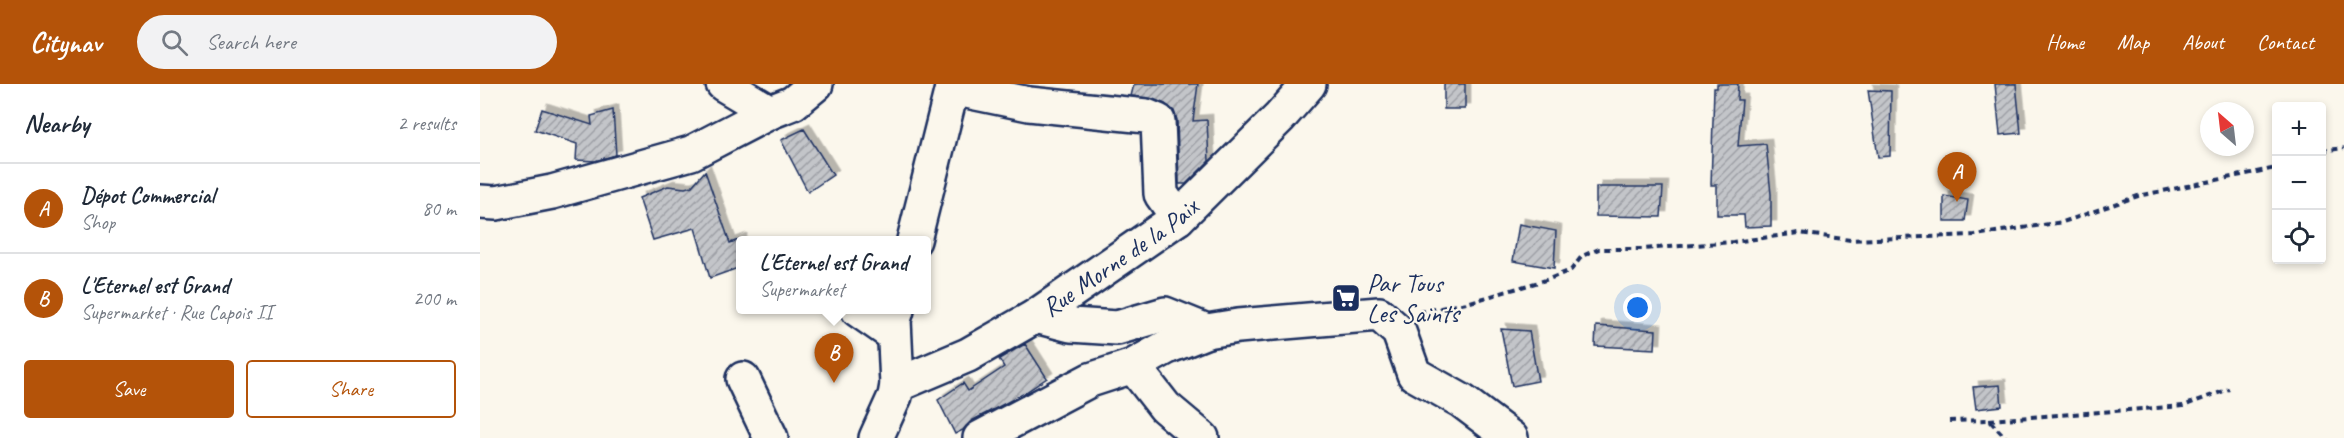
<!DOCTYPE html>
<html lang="en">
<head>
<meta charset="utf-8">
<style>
	:root { --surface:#fff; --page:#f2f2f3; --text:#1f2937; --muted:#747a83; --line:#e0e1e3; --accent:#b45309 }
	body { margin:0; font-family:Caveat,sans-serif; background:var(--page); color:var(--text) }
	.controls { position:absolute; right:18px; top:18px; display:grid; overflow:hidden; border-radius:6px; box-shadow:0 3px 9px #0003 }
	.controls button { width:54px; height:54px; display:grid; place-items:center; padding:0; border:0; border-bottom:2px solid var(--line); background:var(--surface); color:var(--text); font:30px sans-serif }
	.compass { position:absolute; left:1720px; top:18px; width:54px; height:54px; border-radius:50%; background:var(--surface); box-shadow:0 3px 9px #0003; rotate:332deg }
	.you { position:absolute; left:1158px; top:224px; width:21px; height:21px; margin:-15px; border:4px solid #fff; border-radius:50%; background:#1a73e8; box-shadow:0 0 0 9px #1a73e833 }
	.badge { display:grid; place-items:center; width:39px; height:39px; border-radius:50%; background:var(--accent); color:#fff; font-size:20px; font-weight:700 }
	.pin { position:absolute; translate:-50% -50px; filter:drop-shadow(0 2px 3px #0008) }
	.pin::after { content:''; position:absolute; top:32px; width:21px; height:18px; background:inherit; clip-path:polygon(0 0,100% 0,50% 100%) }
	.popup { position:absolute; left:256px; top:152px; width:195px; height:78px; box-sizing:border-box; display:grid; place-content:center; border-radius:6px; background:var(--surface); filter:drop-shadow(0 2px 4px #0005); font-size:20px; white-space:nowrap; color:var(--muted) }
	.popup b { font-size:22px; color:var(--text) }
	.popup::after { content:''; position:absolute; left:50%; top:100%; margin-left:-12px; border:12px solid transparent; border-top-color:var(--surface) }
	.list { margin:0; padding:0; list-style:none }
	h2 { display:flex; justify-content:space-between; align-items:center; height:78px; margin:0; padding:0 24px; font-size:26px }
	h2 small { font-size:20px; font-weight:400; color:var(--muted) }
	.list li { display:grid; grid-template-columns:39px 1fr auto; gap:18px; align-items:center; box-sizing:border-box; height:90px; padding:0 24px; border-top:2px solid var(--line) }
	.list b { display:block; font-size:22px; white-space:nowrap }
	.list p { margin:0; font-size:20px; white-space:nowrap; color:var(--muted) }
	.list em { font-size:20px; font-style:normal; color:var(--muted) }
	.actions { display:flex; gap:12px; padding:18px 24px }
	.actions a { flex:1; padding:14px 0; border:2px solid var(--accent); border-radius:6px; text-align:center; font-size:21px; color:var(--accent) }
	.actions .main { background:var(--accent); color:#fff }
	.icon { flex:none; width:33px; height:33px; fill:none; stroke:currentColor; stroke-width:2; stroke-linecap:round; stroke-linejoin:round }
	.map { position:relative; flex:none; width:1864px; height:354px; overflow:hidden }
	header { display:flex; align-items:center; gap:36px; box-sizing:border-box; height:84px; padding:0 30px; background:var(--accent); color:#fff }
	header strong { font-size:28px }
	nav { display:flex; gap:33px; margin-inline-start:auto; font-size:21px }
	.search { width:420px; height:54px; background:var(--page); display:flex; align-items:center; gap:15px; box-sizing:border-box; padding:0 21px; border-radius:33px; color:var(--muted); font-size:22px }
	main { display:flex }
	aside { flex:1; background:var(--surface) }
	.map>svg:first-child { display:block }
</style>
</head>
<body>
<header>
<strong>Citynav</strong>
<div class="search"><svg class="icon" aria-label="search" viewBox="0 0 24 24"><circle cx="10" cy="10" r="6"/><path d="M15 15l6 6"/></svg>Search here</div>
<nav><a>Home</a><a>Map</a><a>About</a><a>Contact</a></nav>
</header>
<main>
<aside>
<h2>Nearby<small>2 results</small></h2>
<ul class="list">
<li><span class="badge">A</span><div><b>Dépot Commercial</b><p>Shop</p></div><em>80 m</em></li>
<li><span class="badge">B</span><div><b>L'Eternel est Grand</b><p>Supermarket · Rue Capois II</p></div><em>200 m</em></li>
</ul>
<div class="actions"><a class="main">Save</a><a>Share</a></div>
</aside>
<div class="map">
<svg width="1864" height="354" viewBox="0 0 1864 354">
	<defs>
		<pattern id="building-hatch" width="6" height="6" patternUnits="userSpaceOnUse" patternTransform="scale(1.5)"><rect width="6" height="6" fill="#c3c5c9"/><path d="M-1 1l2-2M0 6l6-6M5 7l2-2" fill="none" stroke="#9ea0a6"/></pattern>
		<filter id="shadow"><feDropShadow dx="5.5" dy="-5.5" stdDeviation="0" flood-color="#0004"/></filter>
	</defs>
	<rect width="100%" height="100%" fill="#fbf7ec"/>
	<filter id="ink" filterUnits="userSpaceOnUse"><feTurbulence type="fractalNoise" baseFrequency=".0167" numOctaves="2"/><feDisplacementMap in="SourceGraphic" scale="12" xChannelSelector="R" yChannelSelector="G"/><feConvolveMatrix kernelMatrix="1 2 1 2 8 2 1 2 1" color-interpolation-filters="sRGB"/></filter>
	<g filter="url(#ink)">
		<path fill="url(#building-hatch)" stroke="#1b2f5e" stroke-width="1.5" filter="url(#shadow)" d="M 654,0 L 718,0 L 713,37 L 727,36 L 729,77 L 706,100 L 699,100 L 697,36 L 694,27 L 685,20 L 673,15 L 651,12 Z
			M 964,0 L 985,0 L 985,25 L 964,25 Z
			M 1237,0 L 1258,0 L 1257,16 L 1262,16 L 1258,62 L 1286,60 L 1291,110 L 1291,142 L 1265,143 L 1264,131 L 1237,131 L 1237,101 L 1231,101 L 1234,4 L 1237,4 Z
			M 1515,0 L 1536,0 L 1541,49 L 1520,51 Z
			M 1388,6 L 1411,7 L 1410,72 L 1398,73 Z
			M 62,25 L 112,41 L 111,32 L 133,26 L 136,71 L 115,77 L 96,76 L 97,60 L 55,46 Z
			M 324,45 L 353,91 L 328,108 L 301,56 Z
			M 225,87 L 250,159 L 261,155 L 261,183 L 230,194 L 215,144 L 173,156 L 159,114 L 188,102 L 205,104 L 212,102 Z
			M 1116,103 L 1183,103 L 1181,133 L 1116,132 Z
			M 1464,112 L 1488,116 L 1485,137 L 1464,137 Z
			M 1039,140 L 1076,147 L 1074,184 L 1033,177 Z
			M 1116,242 L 1176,246 L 1175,265 L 1115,262 Z
			M 1021,245 L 1049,247 L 1058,297 L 1032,302 Z
			M 545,260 L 567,294 L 543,310 L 491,337 L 483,346 L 475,350 L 458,316 L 483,299 L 488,307 L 524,283 L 519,275 Z
			M 1520,301 L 1522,322 L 1496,325 L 1493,303 Z"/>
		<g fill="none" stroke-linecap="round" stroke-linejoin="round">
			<g stroke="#1b2f5e" stroke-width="38">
				<g id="minor">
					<path d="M 243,0 L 290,28 L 313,19 L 336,0"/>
					<path d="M 472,4 L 549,20 L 666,32 L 678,37 L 681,110 L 698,134"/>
					<path d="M 0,118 L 16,119 L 72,108 L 211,69 L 290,28"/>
					<path d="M 434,156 L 473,0"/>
					<path d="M 378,226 L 414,251"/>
					<path d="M 556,232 L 591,241 L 637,244 L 685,230 L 727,247 L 758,242 L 899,230 L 919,248 L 934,290 L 982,317 L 1031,354"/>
					<path d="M 653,282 L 685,323 L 722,354"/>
					<path d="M 263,295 L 291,354"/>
					<path id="s1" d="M 417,301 L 488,271 L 556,232 L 698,134 L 800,33 L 829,0"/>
					<path d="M 396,354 L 415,312 L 417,301 L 414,236 L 417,226"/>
					<path d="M 500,354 L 610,296 L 653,282 L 687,263 L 727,247"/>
				</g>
			</g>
			<path stroke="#1b2f5e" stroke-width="4" stroke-dasharray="6 4.5" stroke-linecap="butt" d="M 1842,67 L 1864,64
				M 939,228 L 987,219 L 1069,195 L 1091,186 L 1102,172 L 1119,165 L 1163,165 L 1253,158 L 1319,149 L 1371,156 L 1495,151 L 1583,138 L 1658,112 L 1796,84
				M 1509,336 L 1703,322 L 1749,305
				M 1469,337 L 1509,336 L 1526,354"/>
			<use href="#minor" stroke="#fbf7ec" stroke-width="33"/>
		</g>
	</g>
	<defs>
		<g id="supermarket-square" transform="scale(1.5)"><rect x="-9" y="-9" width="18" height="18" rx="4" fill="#1b2f5e" stroke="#fbf7ec"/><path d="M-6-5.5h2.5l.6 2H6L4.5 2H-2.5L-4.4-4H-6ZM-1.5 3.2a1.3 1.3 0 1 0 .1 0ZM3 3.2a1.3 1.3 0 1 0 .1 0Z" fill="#fff"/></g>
	</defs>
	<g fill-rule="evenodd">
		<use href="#supermarket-square" x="866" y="214"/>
	</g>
	<g text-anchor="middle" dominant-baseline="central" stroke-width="4.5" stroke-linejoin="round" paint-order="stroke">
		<g font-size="26" fill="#1b2f5e" stroke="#fbf7ec">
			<text stroke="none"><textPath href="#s1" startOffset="258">Rue Morne de la Paix</textPath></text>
		</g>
		<g font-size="26" fill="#1b2f5e" stroke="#fbf7ec" text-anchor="start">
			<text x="887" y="199">Par Tous<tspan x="887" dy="30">Les Saints</tspan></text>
		</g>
	</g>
</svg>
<div class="controls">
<button>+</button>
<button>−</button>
<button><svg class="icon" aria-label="locate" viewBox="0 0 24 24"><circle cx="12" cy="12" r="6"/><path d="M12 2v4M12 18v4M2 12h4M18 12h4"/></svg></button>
</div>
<svg class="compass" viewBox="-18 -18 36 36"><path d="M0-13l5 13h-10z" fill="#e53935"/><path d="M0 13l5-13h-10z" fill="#747a83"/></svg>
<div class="you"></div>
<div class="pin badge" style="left:1477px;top:118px">A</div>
<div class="pin badge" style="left:354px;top:299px">B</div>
<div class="popup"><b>L'Eternel est Grand</b>Supermarket</div>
</div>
</main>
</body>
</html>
